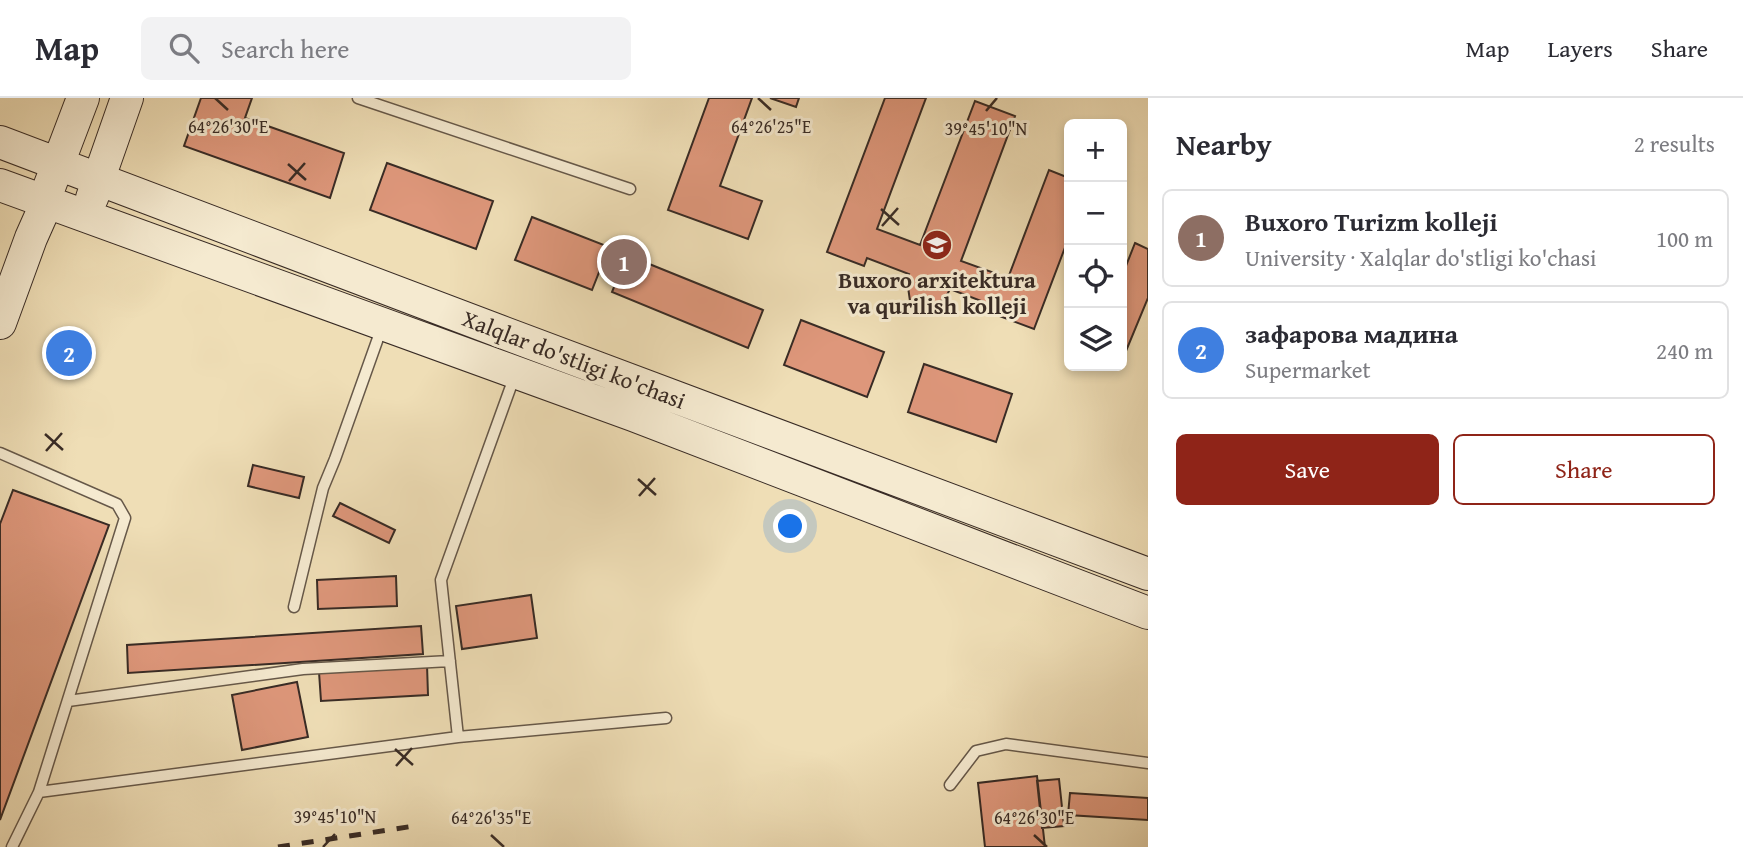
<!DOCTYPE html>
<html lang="en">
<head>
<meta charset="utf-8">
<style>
	:root { --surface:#fff; --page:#f2f2f3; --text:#2b2b33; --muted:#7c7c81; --line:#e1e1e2; --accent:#8f2418 }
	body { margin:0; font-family:"Gentium Book Plus",serif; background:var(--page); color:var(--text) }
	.controls { position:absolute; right:21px; top:21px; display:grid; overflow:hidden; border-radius:10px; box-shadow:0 4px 10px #0003 }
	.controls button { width:63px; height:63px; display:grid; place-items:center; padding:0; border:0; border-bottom:2px solid var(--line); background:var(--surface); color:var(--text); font:35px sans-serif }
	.you { position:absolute; left:791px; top:429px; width:24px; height:24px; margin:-18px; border:5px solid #fff; border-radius:50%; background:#1a73e8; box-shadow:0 0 0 10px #1a73e833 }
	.badge { display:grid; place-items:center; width:46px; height:46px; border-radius:50%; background:var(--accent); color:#fff; font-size:23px; font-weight:700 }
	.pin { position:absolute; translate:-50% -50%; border:4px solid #fff; box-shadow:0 2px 7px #0006 }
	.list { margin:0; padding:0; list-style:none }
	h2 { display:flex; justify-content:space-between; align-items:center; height:91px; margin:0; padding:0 28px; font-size:30px }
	h2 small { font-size:23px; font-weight:400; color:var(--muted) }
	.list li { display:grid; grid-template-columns:46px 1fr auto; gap:21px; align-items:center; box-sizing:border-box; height:98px; margin:0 14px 14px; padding:0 14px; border:2px solid var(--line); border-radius:10px }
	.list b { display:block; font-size:26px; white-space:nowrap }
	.list p { margin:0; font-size:23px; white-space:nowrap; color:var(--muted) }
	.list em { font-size:23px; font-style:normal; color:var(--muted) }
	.actions { display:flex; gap:14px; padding:21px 28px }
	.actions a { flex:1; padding:16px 0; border:2px solid var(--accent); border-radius:10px; text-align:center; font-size:24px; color:var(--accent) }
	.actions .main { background:var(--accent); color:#fff }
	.icon { flex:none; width:38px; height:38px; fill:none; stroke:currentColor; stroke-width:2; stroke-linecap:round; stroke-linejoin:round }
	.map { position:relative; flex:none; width:1148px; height:749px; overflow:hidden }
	header { display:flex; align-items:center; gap:42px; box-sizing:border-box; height:98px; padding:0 35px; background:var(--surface); border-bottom:2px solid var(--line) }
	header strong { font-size:33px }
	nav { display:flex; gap:38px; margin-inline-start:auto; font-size:24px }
	.search { width:490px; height:63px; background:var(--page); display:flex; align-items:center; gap:18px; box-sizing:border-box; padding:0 24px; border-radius:10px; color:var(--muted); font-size:26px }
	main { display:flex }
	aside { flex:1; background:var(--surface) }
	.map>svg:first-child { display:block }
</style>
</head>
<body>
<header>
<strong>Map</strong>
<div class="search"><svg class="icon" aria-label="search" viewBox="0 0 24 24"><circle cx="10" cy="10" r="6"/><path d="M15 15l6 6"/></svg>Search here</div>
<nav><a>Map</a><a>Layers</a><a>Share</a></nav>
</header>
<main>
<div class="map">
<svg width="1148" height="749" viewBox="0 0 1148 749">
	<rect width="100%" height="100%" fill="#efdeb6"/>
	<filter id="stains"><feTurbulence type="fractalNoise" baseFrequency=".00286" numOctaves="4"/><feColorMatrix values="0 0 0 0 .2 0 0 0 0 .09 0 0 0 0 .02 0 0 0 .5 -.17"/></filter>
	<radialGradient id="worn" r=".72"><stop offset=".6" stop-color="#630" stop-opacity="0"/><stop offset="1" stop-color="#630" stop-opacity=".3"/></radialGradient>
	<path fill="#de977b" stroke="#382b25" stroke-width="2" d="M 201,0 L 252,0 L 245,20 L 344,55 L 330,100 L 184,48 Z
		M 709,0 L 752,0 L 720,88 L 762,103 L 748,141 L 668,112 Z
		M 770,0 L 799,0 L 796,9 Z
		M 885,0 L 926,0 L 877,131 L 920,147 L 975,3 L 1015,18 L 961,163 L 1008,180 L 1049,72 L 1069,80 L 1069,139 L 1034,231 L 994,216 L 997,209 L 950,191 L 947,197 L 932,212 L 920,213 L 910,203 L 907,182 L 909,176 L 867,160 L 864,168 L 827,154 Z
		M 387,65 L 493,103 L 476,151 L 370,112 Z
		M 532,119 L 609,149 L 592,192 L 515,162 Z
		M 1135,145 L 1148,151 L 1148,200 L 1126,253 L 1122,252 L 1122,178 Z
		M 627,157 L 763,212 L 748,250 L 612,194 Z
		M 801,222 L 884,254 L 867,299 L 784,267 Z
		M 924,266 L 1012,296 L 996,344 L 908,314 Z
		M 253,367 L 304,379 L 299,400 L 248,388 Z
		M 13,392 L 109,427 L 0,722 L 0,426 Z
		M 340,405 L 395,432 L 389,445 L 333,418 Z
		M 396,478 L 397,508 L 318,511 L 317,482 Z
		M 531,497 L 537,540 L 462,551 L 456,508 Z
		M 421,528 L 423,556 L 128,575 L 127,547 Z
		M 427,567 L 428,597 L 321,603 L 319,574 Z
		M 297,584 L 308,639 L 242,652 L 232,597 Z
		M 1037,678 L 1045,749 L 985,749 L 978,685 Z
		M 1059,681 L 1064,728 L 1042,730 L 1037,683 Z
		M 1070,695 L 1148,700 L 1148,722 L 1068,717 Z"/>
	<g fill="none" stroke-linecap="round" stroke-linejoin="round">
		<g stroke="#665849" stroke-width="13">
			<path id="lane" d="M 358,0 L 630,91
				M 0,355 L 117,406 L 125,420 L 39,694
				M 294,509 L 323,390 L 335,361 L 382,229
				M 68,603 L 303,571 L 450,563
				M 458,639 L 666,620
				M 950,687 L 976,653 L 1006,646 L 1148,665
				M 12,749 L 39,694 L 458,639 L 441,482 L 515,277"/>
		</g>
		<g stroke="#382b25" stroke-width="34">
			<path id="secondary" d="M 0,44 L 499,233 L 1148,476
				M 0,87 L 633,317 L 1148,515
				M 50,87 L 83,0
				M 92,100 L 127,0
				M 0,225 L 31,140 L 47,104"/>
		</g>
		<use href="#lane" stroke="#f5ead0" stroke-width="10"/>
		<use href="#secondary" stroke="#f5ead0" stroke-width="32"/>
		<path stroke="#382b25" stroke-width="5" stroke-dasharray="12 12" stroke-linecap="butt" d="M 278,749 L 414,728"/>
	</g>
	<path fill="none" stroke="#382b25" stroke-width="2.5" d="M 215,0 L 228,12M 758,0 L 771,12M 986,13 L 997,0M 288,66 L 306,82M 289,83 L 305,65M 881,111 L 899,127M 882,128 L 898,110M 45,336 L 63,352M 46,353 L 62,335M 638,381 L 656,397M 639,398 L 655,380M 395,651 L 413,667M 396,668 L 412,650M 491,737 L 504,749M 1034,737 L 1047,749M 323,749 L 335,736"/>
	<defs>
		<g id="university-disc" transform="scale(1.575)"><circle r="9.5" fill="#8f2418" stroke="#f5ead0"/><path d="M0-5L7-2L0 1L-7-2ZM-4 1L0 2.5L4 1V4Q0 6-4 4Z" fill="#fff"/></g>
	</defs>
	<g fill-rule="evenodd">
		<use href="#university-disc" x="937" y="147"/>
	</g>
	<g text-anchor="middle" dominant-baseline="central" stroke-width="6" stroke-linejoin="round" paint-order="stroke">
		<g font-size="23" font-weight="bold" fill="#382b25" stroke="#f5ead0">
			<text x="937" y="181">Buxoro arxitektura<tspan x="937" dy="26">va qurilish kolleji</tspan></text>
		</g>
		<g font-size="23" fill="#382b25" stroke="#f5ead0">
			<text transform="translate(574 261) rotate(21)">Xalqlar do'stligi ko'chasi</text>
		</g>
	</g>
	<g font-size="18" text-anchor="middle" fill="#382b25" stroke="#f5ead0" stroke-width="6" stroke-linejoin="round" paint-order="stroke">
		<text x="228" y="35">64°26'30"E</text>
		<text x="771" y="35">64°26'25"E</text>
		<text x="986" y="37">39°45'10"N</text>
		<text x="335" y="725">39°45'10"N</text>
		<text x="491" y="726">64°26'35"E</text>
		<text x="1034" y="726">64°26'30"E</text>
	</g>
	<rect width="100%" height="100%" filter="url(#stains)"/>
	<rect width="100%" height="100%" fill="url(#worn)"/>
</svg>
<div class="controls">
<button>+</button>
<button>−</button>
<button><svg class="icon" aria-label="locate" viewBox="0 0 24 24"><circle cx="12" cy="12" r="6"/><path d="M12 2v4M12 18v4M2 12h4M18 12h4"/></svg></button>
<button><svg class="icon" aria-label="layers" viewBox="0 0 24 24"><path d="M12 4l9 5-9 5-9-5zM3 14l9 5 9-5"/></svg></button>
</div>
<div class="you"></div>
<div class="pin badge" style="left:624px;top:164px;background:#8d6e63">1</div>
<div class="pin badge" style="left:69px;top:255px;background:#3f7fe0">2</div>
</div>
<aside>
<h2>Nearby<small>2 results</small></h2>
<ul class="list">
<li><span class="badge" style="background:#8d6e63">1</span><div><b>Buxoro Turizm kolleji</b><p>University · Xalqlar do'stligi ko'chasi</p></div><em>100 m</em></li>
<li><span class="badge" style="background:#3f7fe0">2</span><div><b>зафарова мадина</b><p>Supermarket</p></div><em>240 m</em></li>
</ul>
<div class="actions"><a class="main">Save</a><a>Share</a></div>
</aside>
</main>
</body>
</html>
